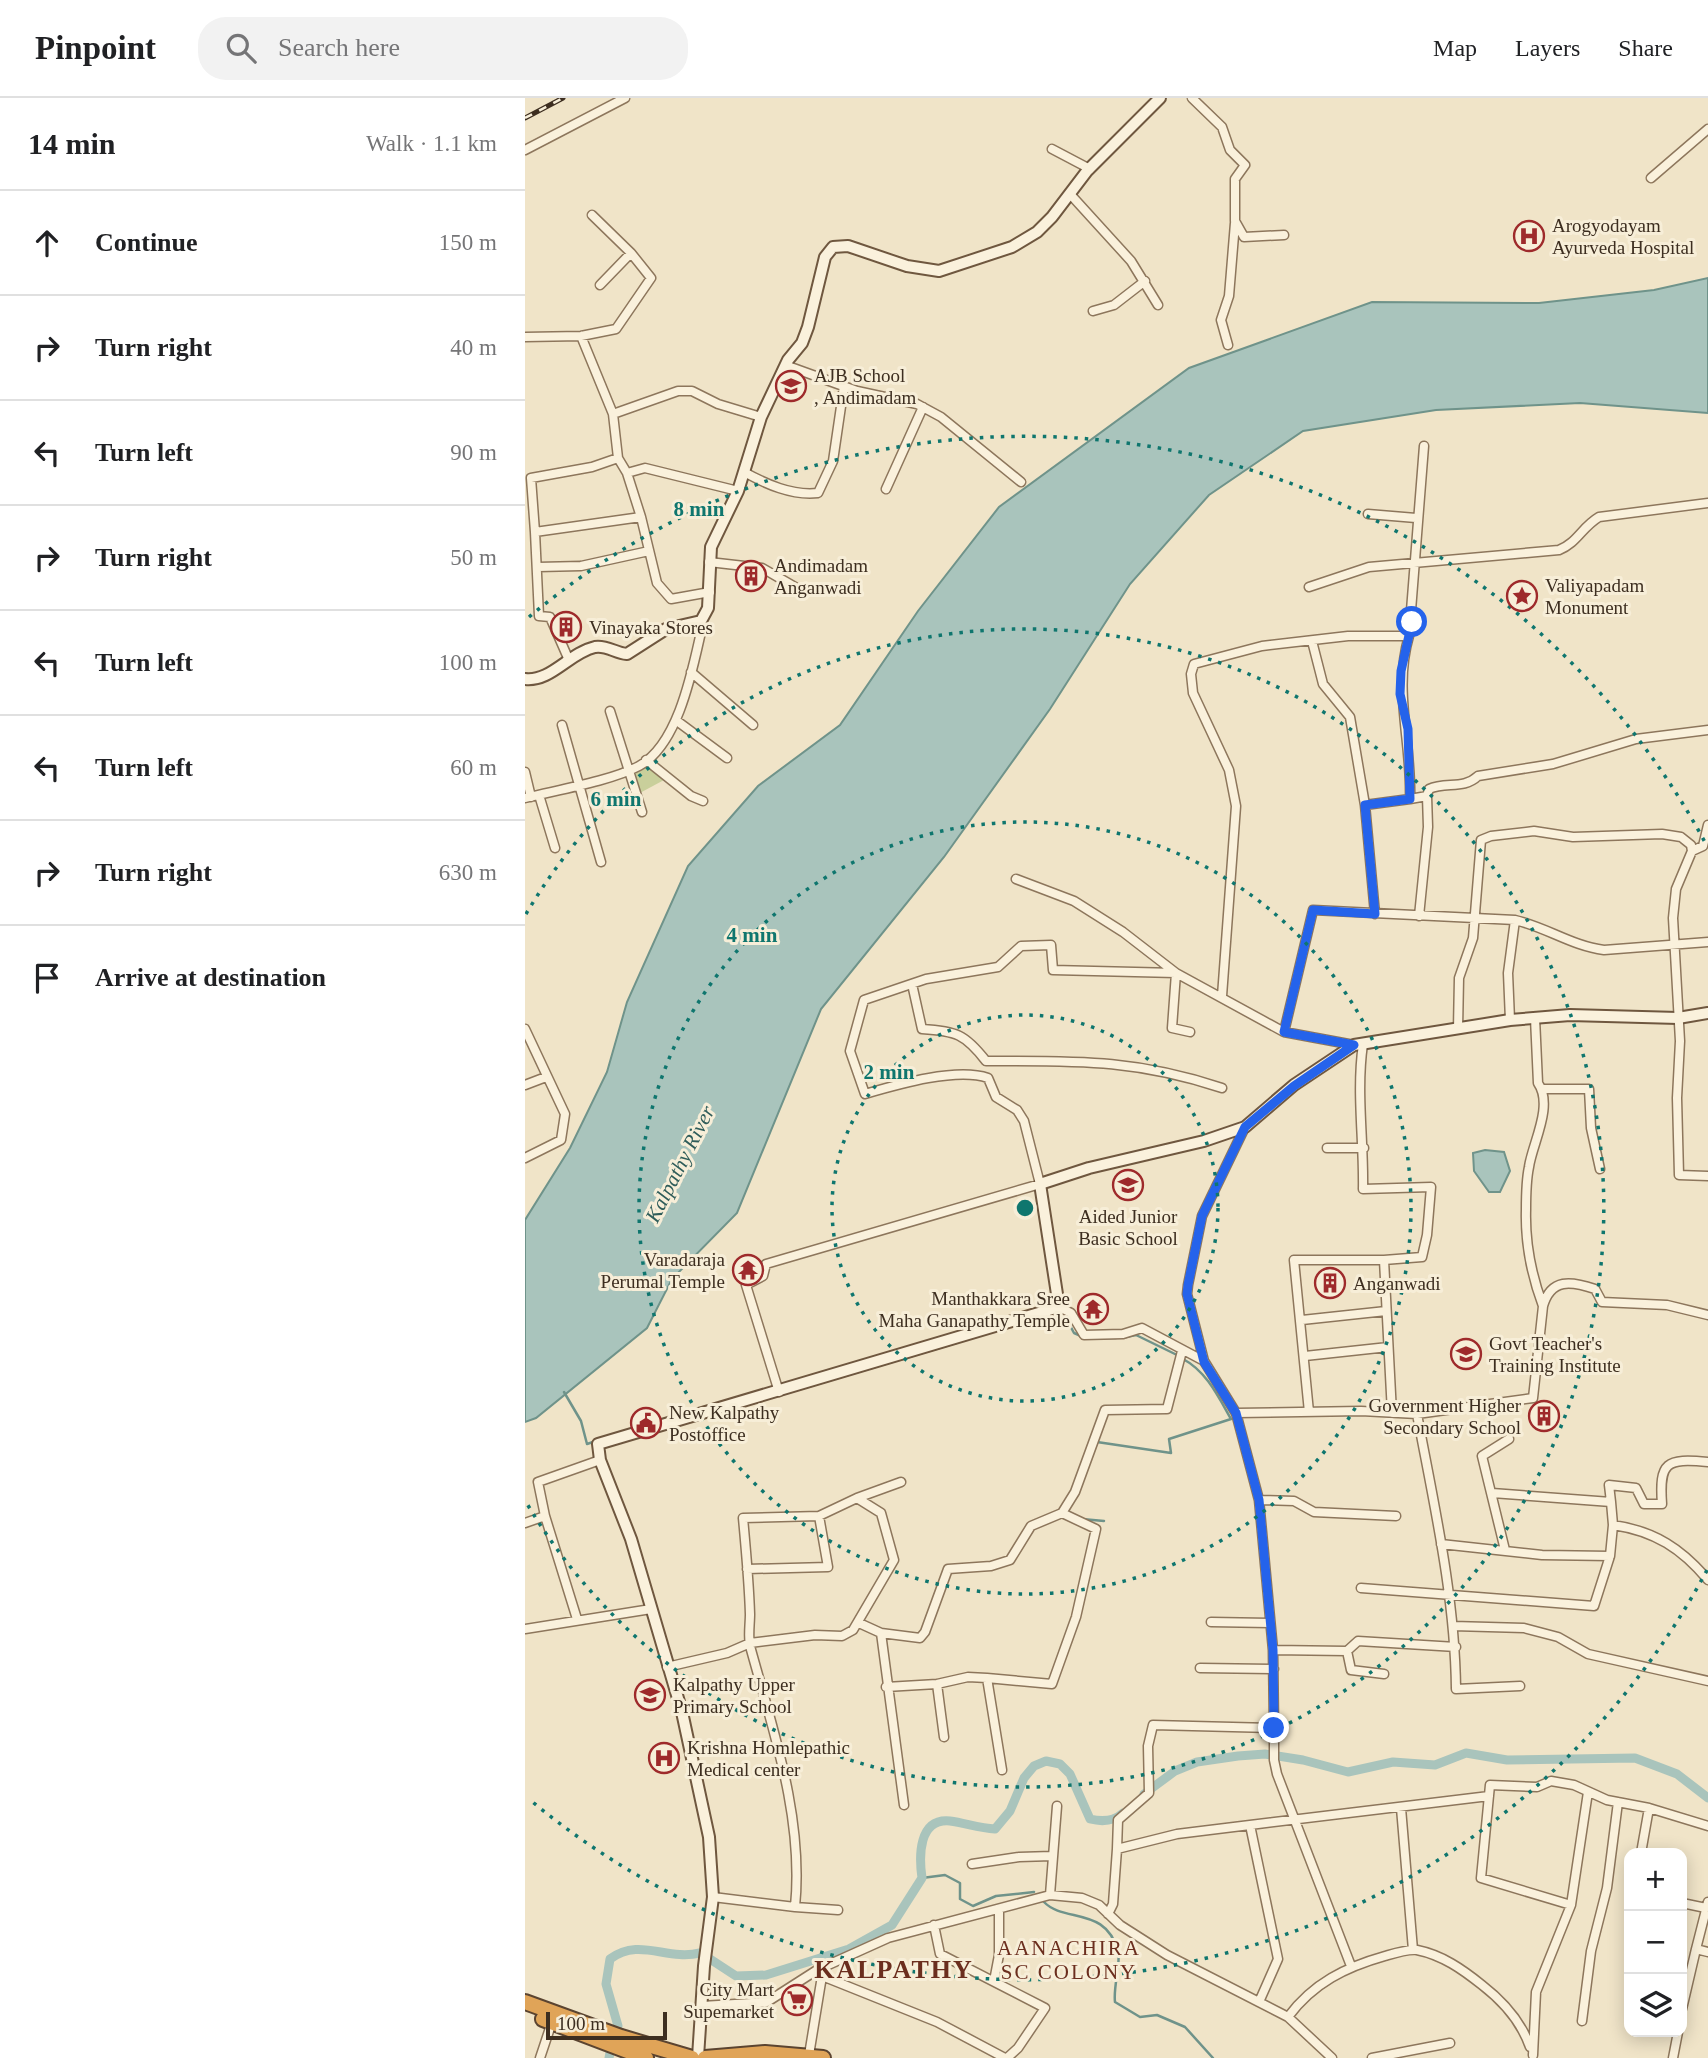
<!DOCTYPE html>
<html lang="en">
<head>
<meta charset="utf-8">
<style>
	:root { --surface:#fff; --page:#f2f2f2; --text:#202124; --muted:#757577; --line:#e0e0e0 }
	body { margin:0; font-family:"Times New Roman",serif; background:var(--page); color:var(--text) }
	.controls { position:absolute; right:21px; bottom:21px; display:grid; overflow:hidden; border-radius:14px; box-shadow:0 4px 18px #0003 }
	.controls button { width:63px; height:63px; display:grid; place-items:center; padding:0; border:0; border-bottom:2px solid var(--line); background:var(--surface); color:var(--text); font:35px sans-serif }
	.scale { position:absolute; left:21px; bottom:18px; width:121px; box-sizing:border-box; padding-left:7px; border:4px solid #3d2e20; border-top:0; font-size:19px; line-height:24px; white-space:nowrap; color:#3d2e20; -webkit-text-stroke:5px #f7eed8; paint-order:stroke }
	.stop { position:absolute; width:21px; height:21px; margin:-16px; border:5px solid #2563eb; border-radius:50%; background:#fff }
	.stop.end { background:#2563eb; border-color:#fff; box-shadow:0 2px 7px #0008 }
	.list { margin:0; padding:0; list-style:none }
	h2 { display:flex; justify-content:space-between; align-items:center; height:91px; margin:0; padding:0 28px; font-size:30px }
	h2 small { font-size:23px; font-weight:400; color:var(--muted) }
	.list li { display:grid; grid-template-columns:46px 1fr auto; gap:21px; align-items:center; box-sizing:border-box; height:105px; padding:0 28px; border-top:2px solid var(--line) }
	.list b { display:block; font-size:26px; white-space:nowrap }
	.list em { font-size:23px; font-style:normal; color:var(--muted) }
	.icon { flex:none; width:38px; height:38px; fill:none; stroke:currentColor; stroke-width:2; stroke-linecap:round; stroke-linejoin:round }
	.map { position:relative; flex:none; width:1183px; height:1960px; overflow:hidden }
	header { display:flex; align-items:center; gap:42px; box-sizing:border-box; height:98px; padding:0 35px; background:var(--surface); border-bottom:2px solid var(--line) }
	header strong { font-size:33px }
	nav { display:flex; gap:38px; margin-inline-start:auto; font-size:24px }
	.search { width:490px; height:63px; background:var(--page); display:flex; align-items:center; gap:18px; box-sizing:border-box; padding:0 24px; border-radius:28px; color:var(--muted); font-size:26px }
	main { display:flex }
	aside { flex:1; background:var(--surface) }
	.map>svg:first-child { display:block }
</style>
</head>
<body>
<header>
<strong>Pinpoint</strong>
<div class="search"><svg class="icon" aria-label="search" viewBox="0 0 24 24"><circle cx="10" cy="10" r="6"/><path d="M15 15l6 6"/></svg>Search here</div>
<nav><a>Map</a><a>Layers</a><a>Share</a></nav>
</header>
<main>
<aside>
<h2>14 min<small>Walk · 1.1 km</small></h2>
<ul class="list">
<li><svg class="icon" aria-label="ahead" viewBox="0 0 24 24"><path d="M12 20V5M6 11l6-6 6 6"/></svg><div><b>Continue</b></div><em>150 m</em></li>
<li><svg class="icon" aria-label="right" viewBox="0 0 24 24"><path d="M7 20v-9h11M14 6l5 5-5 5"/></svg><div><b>Turn right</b></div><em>40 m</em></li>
<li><svg class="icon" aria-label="left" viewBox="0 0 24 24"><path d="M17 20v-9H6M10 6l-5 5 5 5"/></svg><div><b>Turn left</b></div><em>90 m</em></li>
<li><svg class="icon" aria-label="right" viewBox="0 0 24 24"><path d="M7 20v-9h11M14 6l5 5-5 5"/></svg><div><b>Turn right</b></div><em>50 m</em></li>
<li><svg class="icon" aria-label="left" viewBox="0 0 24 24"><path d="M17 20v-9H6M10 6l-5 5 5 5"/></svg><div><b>Turn left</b></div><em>100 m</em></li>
<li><svg class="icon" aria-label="left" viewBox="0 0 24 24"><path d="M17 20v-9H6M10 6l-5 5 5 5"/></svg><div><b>Turn left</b></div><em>60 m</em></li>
<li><svg class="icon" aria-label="right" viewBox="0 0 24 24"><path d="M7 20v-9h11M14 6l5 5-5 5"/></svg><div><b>Turn right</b></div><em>630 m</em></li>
<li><svg class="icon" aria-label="arrive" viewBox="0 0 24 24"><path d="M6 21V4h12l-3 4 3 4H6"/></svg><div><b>Arrive at destination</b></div></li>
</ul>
</aside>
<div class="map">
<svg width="1183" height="1960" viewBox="0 0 1183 1960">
	<rect width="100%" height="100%" fill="#f0e4c8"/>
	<path fill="#c9cf9b" d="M 123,668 L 139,682 L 113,696 L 106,675 Z"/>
	<path fill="#a9c4bc" stroke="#6f938a" stroke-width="2" d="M 1183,180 L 1183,315 L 1055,305 L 911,312 L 778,333 L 684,397 L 605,486 L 525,611 L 419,759 L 296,911 L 212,1115 L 147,1181 L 122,1230 L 11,1320 L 0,1324 L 0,1122 L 45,1050 L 82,974 L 102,904 L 163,768 L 233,688 L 315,627 L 393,513 L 474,409 L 664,270 L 847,204 L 1014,205 L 1129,192 Z
		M 960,1052 L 979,1054 L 985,1073 L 975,1094 L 964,1094 L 949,1073 L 948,1055 Z"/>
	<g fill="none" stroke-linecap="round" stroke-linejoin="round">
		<path stroke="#6f938a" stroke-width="2.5" d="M 524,1217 L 541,1220 L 549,1235 L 556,1238
			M 601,1239 L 611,1237 L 652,1257
			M 573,1240 L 591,1240
			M 39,1294 L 56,1323 L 62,1346 L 71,1343
			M 185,1318 L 431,1245
			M 572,1344 L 646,1355 L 644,1341 L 706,1321 C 693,1298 681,1273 658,1261
			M 557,1421 L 579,1423
			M 397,1780 L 420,1777 L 435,1785 L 435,1801 L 448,1808 L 471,1798 L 509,1794
			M 519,1804 C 539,1825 582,1808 593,1854 C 596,1867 588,1888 590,1904 L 615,1919 L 632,1917 L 660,1929 L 688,1960"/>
		<path stroke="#a9c4bc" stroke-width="9" d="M 619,1696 L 650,1673 L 672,1664 L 713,1658 L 740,1656 L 778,1662 L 823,1674 L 868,1664 L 910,1667 L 941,1655 L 982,1662 L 1110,1660 L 1152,1676 L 1183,1700
			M 185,1861 L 211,1878 L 241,1877 L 324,1851 L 367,1827 L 397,1780 C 394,1759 393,1720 425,1723 C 440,1725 454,1730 470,1731 L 485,1713 L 499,1680 L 509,1668 L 521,1663 L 535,1666 L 545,1676 L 565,1721 C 577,1724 588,1724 598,1715
			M 93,1928 L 81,1886 L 85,1861 C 115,1839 141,1863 175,1855
			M 84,1960 L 85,1955"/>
		<g stroke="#8d765c" stroke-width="11">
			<path id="street" d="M 667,0 L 697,29 L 705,52 L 720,67 L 710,81 L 710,123 L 719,139 L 759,137
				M 527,51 L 565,71
				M 0,52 L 100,0
				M 1126,80 L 1183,31
				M 545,96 L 606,163 L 633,207
				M 67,117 L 106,155
				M 568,213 L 589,207 L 620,183
				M 56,238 L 88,316 L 93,360 L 102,375 L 116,419 L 132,485 L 146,501 L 185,494
				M 0,239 L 56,238 L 91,231 L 126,180 L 106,155 L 75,187
				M 703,247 L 696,222 L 704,198 L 710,125
				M 260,267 L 332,293 L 392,306 L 416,319 L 496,384
				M 88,316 L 153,293 L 167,293 L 193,306 L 236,319
				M 93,360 L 67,369 L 6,380 L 10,434 L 116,419
				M 219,374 C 241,386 267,398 293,395 L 308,363 L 319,288
				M 102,375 L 120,370 L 213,393
				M 361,391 L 398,309
				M 843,416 L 891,420
				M 10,434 L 14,518 L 25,519 L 43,560
				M 184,464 L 237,470 L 270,489
				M 13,469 L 56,468 L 124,453
				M 784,489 L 844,469 L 1034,452 C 1052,445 1057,429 1074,419 L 1183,405
				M 884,538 L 899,348
				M 787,543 L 798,586 L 825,619 L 840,707
				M 166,574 L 228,627
				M 85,613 L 117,714
				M 152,623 L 202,660
				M 37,627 L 76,764
				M 121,662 L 166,698 L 178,703
				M 0,674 L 6,699
				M 14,697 L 30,750
				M 902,698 L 904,691 C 921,683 938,692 953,678 L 1028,666 L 1111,641 L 1183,632
				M 0,700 C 32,692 86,683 114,668 C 153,647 167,574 176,534
				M 885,701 L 902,698 L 903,729 L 894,818
				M 1167,753 L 1178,748 L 1183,727
				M 491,781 L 549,803 L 598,834 L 651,875 L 647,930 L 665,934
				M 387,886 L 397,931 C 431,933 440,936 461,963 C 551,963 610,961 697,990
				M 697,898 L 711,708 L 704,672 L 668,595 L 666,576 L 669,566 L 737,548 L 823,538 L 884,538 C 868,592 887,645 885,701 L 840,707 L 850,816
				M 1010,920 L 1013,985 C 1029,1008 1007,1046 1004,1069 C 1001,1083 1001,1098 1001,1112 C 1000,1146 1006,1176 1018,1208
				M 985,922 L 983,875 L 990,822
				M 0,931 L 40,1016 L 36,1042 L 0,1060
				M 933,931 L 934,880 L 948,840 L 956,742 L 966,738 L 1009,733 L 1048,739 L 1137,736 L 1156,739 L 1166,747 L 1167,753 L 1151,791 L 1148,820 L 1155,943 L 1152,1000 L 1154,1077 L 1183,1078
				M 759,934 L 788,812 L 990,822 C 1021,829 1047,848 1079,852 L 1183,844
				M 838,946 C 831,994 839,1042 838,1091 L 906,1089 L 902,1137 L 897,1159 L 859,1162
				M 0,987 L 21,979
				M 1017,991 L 1064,991 L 1066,1030 L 1075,1071
				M 802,1050 L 839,1050
				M 534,1209 L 546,1215 L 559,1237 L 598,1236 L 617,1230 L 679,1263 L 711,1315 L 734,1402 L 748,1552 L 749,1630 L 628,1627 L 623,1648 L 624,1695 L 593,1722 L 592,1751
				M 777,1222 L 861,1213
				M 780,1258 L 863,1249
				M 679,1263 L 662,1196 L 663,1187 L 677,1118 L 720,1029
				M 254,1294 L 221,1187 L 238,1178 L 241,1166 L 515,1086 L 499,1023 L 492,1012 L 471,999 L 463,980 C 431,969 371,987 340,996 L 325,953 L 339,902 L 401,881 L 473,869 L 496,848 L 526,847 L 528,872 L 651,875 L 759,934 L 829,947
				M 784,1314 L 769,1162 L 859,1162 L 867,1315
				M 711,1315 L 836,1313 L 892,1316 L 1008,1300 L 1018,1208 C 1026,1180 1046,1183 1070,1191 L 1077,1204 L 1142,1207 L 1183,1217
				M 892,1316 C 909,1407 930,1498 931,1591 L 995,1588
				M 967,1395 L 1086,1404 L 1088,1427
				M 332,1400 L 376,1384
				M 734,1402 L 769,1403 L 789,1414 L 871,1418
				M 1086,1404 L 1084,1387 L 1111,1390 L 1119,1406 L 1137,1406 C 1134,1364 1141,1360 1183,1364
				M 20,1418 L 52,1521
				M 0,1425 L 20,1418 L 13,1384 L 75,1362
				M 916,1446 L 1017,1457 L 1085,1458 L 1088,1427 C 1130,1433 1157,1451 1183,1482
				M 980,1452 L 957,1358 L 984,1341
				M 222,1471 L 303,1469 L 294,1418
				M 836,1490 L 1069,1508 L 1085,1458
				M 686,1524 L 745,1525
				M 334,1525 L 356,1535 L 395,1540 L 400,1534 L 423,1471 L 466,1468 L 485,1462 L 506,1428 L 537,1415 L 550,1394 L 580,1312 L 642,1311 L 657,1253
				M 928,1528 L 999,1530 L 1033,1539 L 1063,1556 L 1183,1583
				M 0,1531 L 126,1511
				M 356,1535 L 379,1707
				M 748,1552 L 822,1553 L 833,1543 L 931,1549
				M 822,1553 L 826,1572 L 859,1576
				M 142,1569 L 202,1555 L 225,1545 L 290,1537 L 317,1538 L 328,1532 L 369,1462 L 356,1415 L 332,1400 L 294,1418 L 218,1420 C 221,1452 224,1484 225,1516 C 225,1526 223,1538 225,1548 C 248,1632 279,1721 270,1809 L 188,1799
				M 675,1570 L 749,1571
				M 462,1580 L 527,1586 L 551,1519 L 571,1431 L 537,1415
				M 412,1586 L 419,1639
				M 361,1589 L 412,1586 L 443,1579 L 462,1580 L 477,1672
				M 749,1630 L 749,1662 L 752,1676 L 826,1868
				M 876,1710 L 888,1852
				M 725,1727 L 964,1698
				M 1116,1755 L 1124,1710
				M 447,1766 L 494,1759 L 527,1758
				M 525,1797 L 532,1708
				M 1157,1805 L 1181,1810
				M 1046,1807 L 1063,1694
				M 270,1809 L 313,1812
				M 583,1816 L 588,1806 L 592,1751 L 652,1736 L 725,1727 L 753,1861 L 734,1904
				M 409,1827 L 415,1856 L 520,1910 L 493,1950 L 482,1960
				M 1171,1851 L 1183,1804
				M 292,1872 L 297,1878 L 412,1924 L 480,1960
				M 469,1883 L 474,1857 L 474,1811
				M 177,1908 L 242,1904 L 292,1872 L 363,1840 L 525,1797 L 557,1800 L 574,1807 L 595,1827 L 642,1857 L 763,1919 L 807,1960
				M 1157,1911 L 1171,1851 L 1183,1854
				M 763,1919 C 788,1885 821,1869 860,1858 C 870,1855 882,1851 892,1852 C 917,1857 937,1871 957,1887 C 979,1904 996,1923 1005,1949
				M 1057,1923 L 1066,1853 L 1082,1790 L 1093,1704
				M 284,1957 L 297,1878
				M 1008,1957 L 1011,1894 L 1046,1807 L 956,1780 L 965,1687 L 1012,1689 L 1026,1683 L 1049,1687 L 1082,1702 L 1124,1710 L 1183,1728
				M 15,1960 L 27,1924
				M 847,1960 L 925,1945
				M 1148,1960 L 1153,1934"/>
		</g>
		<g stroke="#6f573f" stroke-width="14">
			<path id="secondary" d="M 0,581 C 26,584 44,555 70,549 C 82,547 90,555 102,556 L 141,531 L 176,523 L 183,510 L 186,449 L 213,393 L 236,319 L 263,262 L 277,245 L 283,229 L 300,159 L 308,149 L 323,148 L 382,168 L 414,173 L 487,149 L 512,134 L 527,119 L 562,73 L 635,0
				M 173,1959 L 179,1868 L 188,1799 L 184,1739 L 157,1614 L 106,1441 L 75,1362 L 73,1346 L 534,1209 L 515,1086 L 564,1070 L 679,1043 L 720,1029 L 769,987 L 829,947 L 985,922 L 1045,917 L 1153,920 L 1183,915"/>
		</g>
		<g stroke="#5b4430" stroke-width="18">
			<path id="highway" d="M 0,1904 L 96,1939 L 167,1960
				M 18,1921 L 121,1960
				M 180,1960 L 240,1955 L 298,1960"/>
		</g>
		<use href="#street" stroke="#faf1dc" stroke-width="8"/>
		<use href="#secondary" stroke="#faf1dc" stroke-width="10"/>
		<use href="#highway" stroke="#e0a458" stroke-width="14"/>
		<g stroke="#3d2e20" stroke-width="5">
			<path id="rail" d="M 0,20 L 38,0"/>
		</g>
		<use href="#rail" stroke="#f7eed8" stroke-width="2.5" stroke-dasharray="8" stroke-linecap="butt"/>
	</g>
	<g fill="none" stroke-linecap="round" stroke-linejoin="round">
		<path stroke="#2563eb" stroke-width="9" d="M 749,1630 L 748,1552 L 734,1402 L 711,1315 L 679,1264 L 662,1196 L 663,1187 L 677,1118 L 720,1029 L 769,988 L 829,947 L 759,934 L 788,812 L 850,816 L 840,707 L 885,701 L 883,631 L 875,596 L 876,573 L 887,524"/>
	</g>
	<g fill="none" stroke="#0f766e" stroke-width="3.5" stroke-dasharray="3.5 7">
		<circle cx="500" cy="1110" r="193"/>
		<circle cx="500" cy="1110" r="386"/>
		<path d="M1 816A579 579 0 1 1 1 1404"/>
		<path d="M1182 1472A772 772 0 0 1 4 1701M4 519A772 772 0 0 1 1182 748"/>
	</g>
	<defs>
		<g id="hospital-ring" transform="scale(1.575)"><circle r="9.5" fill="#f7eed8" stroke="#9e2a2b" stroke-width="1.5"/><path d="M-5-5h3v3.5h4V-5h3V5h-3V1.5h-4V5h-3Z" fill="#9e2a2b"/></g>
		<g id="school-ring" transform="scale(1.575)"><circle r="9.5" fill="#f7eed8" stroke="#9e2a2b" stroke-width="1.5"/><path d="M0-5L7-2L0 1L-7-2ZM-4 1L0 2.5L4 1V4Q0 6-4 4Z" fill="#9e2a2b"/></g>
		<g id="building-ring" transform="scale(1.575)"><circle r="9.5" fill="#f7eed8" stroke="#9e2a2b" stroke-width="1.5"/><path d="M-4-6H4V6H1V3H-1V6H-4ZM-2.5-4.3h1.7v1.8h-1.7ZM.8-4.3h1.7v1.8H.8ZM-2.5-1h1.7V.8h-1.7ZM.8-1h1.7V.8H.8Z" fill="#9e2a2b"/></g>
		<g id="sight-ring" transform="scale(1.575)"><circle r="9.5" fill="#f7eed8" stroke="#9e2a2b" stroke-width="1.5"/><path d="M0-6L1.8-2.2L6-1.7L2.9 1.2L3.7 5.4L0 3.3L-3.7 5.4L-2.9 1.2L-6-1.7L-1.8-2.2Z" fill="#9e2a2b"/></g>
		<g id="temple-ring" transform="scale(1.575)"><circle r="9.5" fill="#f7eed8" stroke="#9e2a2b" stroke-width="1.5"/><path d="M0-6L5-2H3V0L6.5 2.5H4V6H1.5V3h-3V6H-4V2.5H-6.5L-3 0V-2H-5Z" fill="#9e2a2b"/></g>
		<g id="university-ring" transform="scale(1.575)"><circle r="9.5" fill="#f7eed8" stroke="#9e2a2b" stroke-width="1.5"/><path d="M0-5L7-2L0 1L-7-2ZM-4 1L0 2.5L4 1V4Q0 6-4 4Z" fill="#9e2a2b"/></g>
		<g id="civic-ring" transform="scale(1.575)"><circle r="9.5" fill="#f7eed8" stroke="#9e2a2b" stroke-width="1.5"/><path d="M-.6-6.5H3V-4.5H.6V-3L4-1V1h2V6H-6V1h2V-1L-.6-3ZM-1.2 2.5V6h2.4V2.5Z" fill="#9e2a2b"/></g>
		<g id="supermarket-ring" transform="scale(1.575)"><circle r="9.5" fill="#f7eed8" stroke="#9e2a2b" stroke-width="1.5"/><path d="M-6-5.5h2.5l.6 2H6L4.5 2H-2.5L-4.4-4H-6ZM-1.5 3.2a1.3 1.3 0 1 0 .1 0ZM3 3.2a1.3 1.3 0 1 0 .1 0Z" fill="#9e2a2b"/></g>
	</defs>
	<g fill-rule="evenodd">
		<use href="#hospital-ring" x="1004" y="138"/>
		<use href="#school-ring" x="266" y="288"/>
		<use href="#building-ring" x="226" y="478"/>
		<use href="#sight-ring" x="997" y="498"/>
		<use href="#building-ring" x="41" y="529"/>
		<use href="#school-ring" x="603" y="1087"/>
		<use href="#temple-ring" x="223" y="1172"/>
		<use href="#building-ring" x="805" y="1185"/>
		<use href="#temple-ring" x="568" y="1211"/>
		<use href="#university-ring" x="941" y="1256"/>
		<use href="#building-ring" x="1019" y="1318"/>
		<use href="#civic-ring" x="121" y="1325"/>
		<use href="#school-ring" x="125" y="1597"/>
		<use href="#hospital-ring" x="139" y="1660"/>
		<use href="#supermarket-ring" x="272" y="1902"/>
	</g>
	<g text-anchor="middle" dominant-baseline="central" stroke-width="6" stroke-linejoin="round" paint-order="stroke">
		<g font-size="19" fill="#3d2e20" stroke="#f7eed8" text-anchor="start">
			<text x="1027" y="127">Arogyodayam<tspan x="1027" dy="22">Ayurveda Hospital</tspan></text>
			<text x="289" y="277">AJB School<tspan x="289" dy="22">, Andimadam</tspan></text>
			<text x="249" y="467">Andimadam<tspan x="249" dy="22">Anganwadi</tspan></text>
			<text x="1020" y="487">Valiyapadam<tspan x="1020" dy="22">Monument</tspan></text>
			<text x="64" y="529">Vinayaka Stores</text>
			<text x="603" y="1118" text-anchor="middle">Aided Junior<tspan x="603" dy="22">Basic School</tspan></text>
			<text x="200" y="1161" text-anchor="end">Varadaraja<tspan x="200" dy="22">Perumal Temple</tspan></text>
			<text x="828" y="1185">Anganwadi</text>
			<text x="545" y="1200" text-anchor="end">Manthakkara Sree<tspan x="545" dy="22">Maha Ganapathy Temple</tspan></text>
			<text x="964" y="1245">Govt Teacher's<tspan x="964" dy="22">Training Institute</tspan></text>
			<text x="996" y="1307" text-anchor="end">Government Higher<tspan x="996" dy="22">Secondary School</tspan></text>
			<text x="144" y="1314">New Kalpathy<tspan x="144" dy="22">Postoffice</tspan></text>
			<text x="148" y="1586">Kalpathy Upper<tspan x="148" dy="22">Primary School</tspan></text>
			<text x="162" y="1649">Krishna Homlepathic<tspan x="162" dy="22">Medical center</tspan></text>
			<text x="249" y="1891" text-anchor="end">City Mart<tspan x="249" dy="22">Supemarket</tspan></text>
		</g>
		<g font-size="21" font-style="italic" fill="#2f5d5a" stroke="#f7eed8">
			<text transform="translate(155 1066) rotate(-63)">Kalpathy River</text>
		</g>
		<g font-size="21" letter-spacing="2" fill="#6b2e1e" stroke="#f7eed8">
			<text x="544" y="1850">AANACHIRA<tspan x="544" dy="24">SC COLONY</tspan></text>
		</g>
		<g font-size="26" font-weight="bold" letter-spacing="2" fill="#6b2e1e" stroke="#f7eed8">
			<text x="369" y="1871">KALPATHY</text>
		</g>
	</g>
	<circle cx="500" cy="1110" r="10" fill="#0f766e" stroke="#f7eed8" stroke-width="3.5"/>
	<g font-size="21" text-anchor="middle" font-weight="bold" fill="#0f766e" stroke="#f7eed8" stroke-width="6" stroke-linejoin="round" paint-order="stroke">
		<text x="174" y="418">8 min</text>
		<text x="91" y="708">6 min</text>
		<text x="227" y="844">4 min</text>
		<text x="364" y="981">2 min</text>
	</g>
</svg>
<div class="controls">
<button>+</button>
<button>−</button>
<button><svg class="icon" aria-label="layers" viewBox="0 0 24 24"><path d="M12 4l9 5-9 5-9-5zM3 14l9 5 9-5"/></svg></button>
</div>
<div class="scale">100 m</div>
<div class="stop" style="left:887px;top:524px"></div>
<div class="stop end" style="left:749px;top:1630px"></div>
</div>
</main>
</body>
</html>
